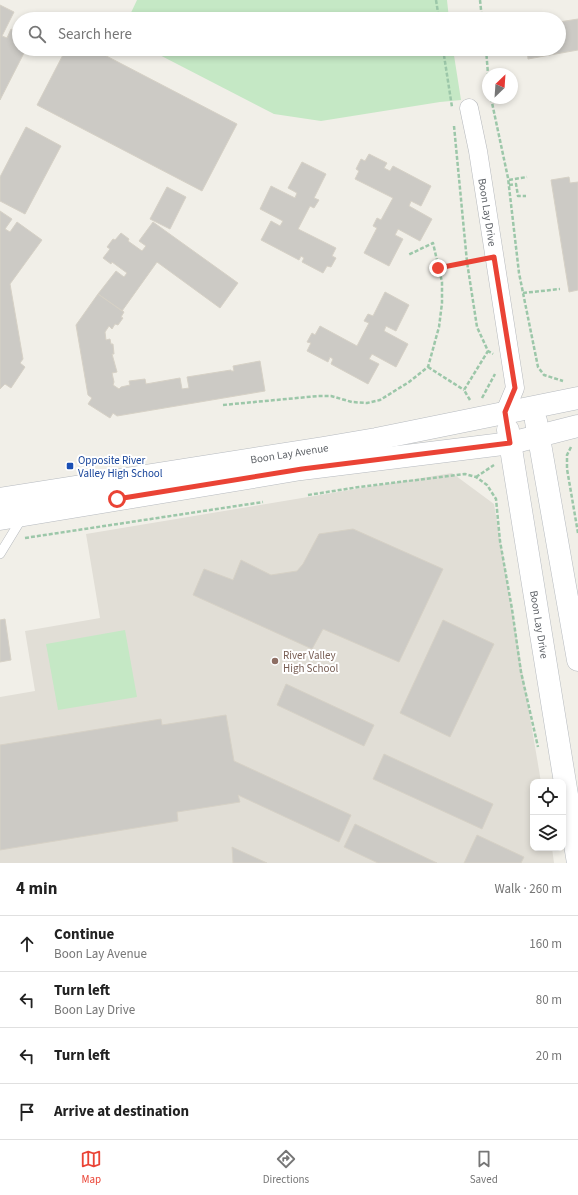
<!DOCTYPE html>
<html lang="en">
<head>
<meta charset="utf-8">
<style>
	:root { --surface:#fff; --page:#f6f6f6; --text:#222; --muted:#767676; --line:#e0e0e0; --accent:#ea4335 }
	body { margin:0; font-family:"Source Sans 3",sans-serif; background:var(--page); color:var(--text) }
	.controls { position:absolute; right:12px; bottom:12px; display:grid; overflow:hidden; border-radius:8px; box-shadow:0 2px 6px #0003 }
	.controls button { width:36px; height:36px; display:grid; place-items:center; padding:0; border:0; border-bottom:1px solid var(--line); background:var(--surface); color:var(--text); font:20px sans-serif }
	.compass { position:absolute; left:482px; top:68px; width:36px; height:36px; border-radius:50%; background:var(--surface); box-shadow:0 2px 6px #0003; rotate:25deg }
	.stop { position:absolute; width:12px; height:12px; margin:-9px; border:3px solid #ea4335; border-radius:50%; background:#fff }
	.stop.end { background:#ea4335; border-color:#fff; box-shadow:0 1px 4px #0008 }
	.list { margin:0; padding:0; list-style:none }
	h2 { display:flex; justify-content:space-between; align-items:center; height:52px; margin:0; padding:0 16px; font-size:17px }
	h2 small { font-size:13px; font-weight:400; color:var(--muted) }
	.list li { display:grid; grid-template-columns:26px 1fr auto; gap:12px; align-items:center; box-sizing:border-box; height:56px; padding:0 16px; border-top:1px solid var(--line) }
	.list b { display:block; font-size:15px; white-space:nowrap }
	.list p { margin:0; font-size:13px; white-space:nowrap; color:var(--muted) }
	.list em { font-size:13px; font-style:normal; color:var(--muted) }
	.icon { flex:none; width:22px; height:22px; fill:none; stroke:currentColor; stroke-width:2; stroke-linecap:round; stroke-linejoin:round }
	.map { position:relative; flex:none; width:578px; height:863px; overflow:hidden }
	.search { position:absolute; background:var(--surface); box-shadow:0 2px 6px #0003; left:12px; right:12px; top:12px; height:44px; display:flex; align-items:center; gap:10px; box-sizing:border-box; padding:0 14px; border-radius:22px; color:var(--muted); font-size:15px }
	.sheet { height:276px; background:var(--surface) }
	nav { display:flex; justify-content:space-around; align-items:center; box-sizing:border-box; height:56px; border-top:1px solid var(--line); background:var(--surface); font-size:11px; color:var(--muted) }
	nav a { display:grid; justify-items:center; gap:2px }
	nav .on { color:var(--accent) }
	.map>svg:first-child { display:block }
</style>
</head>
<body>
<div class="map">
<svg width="578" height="863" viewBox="0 0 578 863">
	<rect width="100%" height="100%" fill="#f1efe8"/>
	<path fill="#e1ded6" d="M 452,473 L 494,504 L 541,782 L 533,782 L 533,848 L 552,848 L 554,863 L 0,863 L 0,697 L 35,691 L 25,631 L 100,618 L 86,534 Z"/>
	<path fill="#c5e8c5" d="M 137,0 L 447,0 L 449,19 L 128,19 Z
		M 148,49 L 453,49 L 461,100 L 440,102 L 321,121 L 274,114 Z
		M 125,630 L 137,697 L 58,710 L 46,644 Z"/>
	<path fill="#cccac5" stroke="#d6d1c6" d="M 0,5 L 14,12 L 2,36 L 7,38 L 11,29 L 19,33 L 19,49 L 26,49 L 0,100 Z
		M 578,19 L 578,50 L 528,59 L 527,49 L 559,49 L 559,22 Z
		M 66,49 L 93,49 L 237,124 L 202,191 L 37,105 Z
		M 26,127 L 61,146 L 25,214 L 0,201 L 0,177 Z
		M 369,154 L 387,163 L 384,168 L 390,171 L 393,166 L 431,186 L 421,206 L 411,201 L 409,206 L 432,219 L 420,241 L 398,229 L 395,235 L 403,239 L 389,266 L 364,253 L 377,228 L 373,226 L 377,218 L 381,220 L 393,198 L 355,179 L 359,171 L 356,169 L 361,159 L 365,161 Z
		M 302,162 L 326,174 L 314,198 L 319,200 L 314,208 L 310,206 L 298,229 L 336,248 L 332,256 L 336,258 L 331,267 L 327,266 L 323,273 L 302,262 L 304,258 L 301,256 L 299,260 L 261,240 L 271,221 L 280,226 L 283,221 L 260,209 L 271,186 L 295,198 L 297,193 L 288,188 Z
		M 569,177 L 570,183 L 578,182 L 578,290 L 569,292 L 551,180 Z
		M 167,187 L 186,197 L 170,229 L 150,219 Z
		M 0,211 L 12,219 L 5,229 L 10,232 L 17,222 L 42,240 L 10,284 L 23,359 L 20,363 L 25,367 L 11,388 L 5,384 L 0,389 Z
		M 153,222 L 238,283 L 220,308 L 157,262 L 122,311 L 98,294 L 116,271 L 124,277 L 127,273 L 112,262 L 111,264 L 103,258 L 110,249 L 107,247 L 113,239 L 115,240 L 121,233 L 129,239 L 128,241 L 142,251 L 146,246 L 139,241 Z
		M 385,292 L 409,305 L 396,331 L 386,326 L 384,331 L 408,344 L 396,367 L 372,354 L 369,359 L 379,364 L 368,384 L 331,364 L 333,359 L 330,357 L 328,362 L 307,351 L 311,343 L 307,342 L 312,333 L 315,335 L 320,326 L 357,346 L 369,323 L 364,321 L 368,314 L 373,316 Z
		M 98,294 L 124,312 L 121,317 L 123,318 L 118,325 L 115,324 L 112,329 L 109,326 L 105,332 L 106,340 L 110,339 L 111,344 L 113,344 L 114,354 L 112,354 L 117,372 L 112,373 L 114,382 L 113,385 L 119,389 L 121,387 L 130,385 L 129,381 L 145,379 L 146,384 L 180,378 L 182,389 L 189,388 L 187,377 L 231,370 L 231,371 L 234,371 L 233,366 L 260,361 L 265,391 L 117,416 L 113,413 L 110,418 L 88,404 L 92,398 L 88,395 L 76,325 Z
		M 353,529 L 443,569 L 399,662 L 323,629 L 312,649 L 193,595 L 204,569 L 233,580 L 241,560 L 271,575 L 297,571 L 303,564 L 319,534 Z
		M 5,619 L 11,660 L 0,662 L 0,620 Z
		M 443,620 L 494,644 L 450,737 L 400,713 Z
		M 286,684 L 374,725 L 364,746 L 277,705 Z
		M 226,715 L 234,761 L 351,815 L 339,842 L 238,795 L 240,802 L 177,812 L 178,821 L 0,850 L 0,745 L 161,719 L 162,725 Z
		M 384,754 L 493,804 L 482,829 L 373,779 Z
		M 355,824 L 437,863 L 378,863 L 344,847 Z
		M 477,835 L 524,857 L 521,863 L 464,863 Z
		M 232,847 L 267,863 L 233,863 Z"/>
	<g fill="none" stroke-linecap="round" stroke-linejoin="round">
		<g stroke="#b5b8bc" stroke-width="10">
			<path id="lane" d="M 0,554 L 22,518"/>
		</g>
		<g stroke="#b5b8bc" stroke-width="19">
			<g id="street">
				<path id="s1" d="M 469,108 L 478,151 L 515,388 L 505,412"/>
			</g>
		</g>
		<g stroke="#b6babf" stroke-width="23">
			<g id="secondary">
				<path d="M 536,421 L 578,660"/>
				<path id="s2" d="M 508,430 L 578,863"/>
				<path id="s3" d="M 0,499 L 323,448 L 376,439 L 578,398"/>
				<path d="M 0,519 L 301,469 L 511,443 L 578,426"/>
			</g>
		</g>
		<path stroke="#9cc7a9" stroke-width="2.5" stroke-dasharray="4 2" stroke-linecap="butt" d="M 436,0 L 439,19
			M 480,0 L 482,19
			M 443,49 L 452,107
			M 486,49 L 488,74
			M 491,98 L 508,178 L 519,273 L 538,367 L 544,375 L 563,381
			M 454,126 L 467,262 L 477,327 L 488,351 L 493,354
			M 509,180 L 527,177
			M 509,185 L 516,184 L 518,196 L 526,196
			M 438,267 L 478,260
			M 523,293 L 560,289
			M 428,367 L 464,390
			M 482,398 L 495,374
			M 470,400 L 464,390 L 488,351
			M 223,405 L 318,396 L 331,396 L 352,402 L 367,403 L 380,400 L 409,382 L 428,367 L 439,327 L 442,303 L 442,282 L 433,243 L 408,255
			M 571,447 L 567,455 L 567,469 L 578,533
			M 476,477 L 494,465
			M 308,495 L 359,487 L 465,474 L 476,477 L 487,485 L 496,499 L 500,541 L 512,609 L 521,672 L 538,747
			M 25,538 L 263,502"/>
		<use href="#lane" stroke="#fff" stroke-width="9"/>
		<use href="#street" stroke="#fff" stroke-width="18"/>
		<use href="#secondary" stroke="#fff" stroke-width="22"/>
	</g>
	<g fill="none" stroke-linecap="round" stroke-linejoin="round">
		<path stroke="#ea4335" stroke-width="5" d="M 117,499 L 302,469 L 510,443 L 505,412 L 515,388 L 494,257 L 438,268"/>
	</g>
	<rect fill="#1a4fb4" stroke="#fff" stroke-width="1.5" x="66" y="462" width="8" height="8" rx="2"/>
	<circle fill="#8d6e63" stroke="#fff" stroke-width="1.5" cx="275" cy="661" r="4"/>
	<g text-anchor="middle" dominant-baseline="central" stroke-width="4" stroke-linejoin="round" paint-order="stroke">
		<g font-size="11" fill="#5f6368" stroke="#fff">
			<text stroke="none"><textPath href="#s1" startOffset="106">Boon Lay Drive</textPath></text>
			<text stroke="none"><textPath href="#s3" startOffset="293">Boon Lay Avenue</textPath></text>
			<text stroke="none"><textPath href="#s2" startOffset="197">Boon Lay Drive</textPath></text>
		</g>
		<g font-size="11" fill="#164399" stroke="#fff" text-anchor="start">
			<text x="78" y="460">Opposite River<tspan x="78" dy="13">Valley High School</tspan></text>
		</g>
		<g font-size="11" fill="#785e54" stroke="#fff" text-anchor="start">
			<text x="283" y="655">River Valley<tspan x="283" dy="13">High School</tspan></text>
		</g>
	</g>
</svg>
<div class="controls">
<button><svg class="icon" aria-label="locate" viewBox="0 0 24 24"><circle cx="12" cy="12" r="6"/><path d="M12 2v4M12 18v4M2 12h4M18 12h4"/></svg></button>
<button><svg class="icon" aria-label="layers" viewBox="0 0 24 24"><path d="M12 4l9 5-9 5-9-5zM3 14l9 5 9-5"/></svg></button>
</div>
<svg class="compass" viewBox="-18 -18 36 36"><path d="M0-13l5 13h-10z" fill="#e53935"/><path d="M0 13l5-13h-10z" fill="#767676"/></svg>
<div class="stop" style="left:117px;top:499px"></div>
<div class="stop end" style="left:438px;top:268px"></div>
<div class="search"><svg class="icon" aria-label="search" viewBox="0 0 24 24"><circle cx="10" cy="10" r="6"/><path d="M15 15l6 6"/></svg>Search here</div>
</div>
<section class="sheet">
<h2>4 min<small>Walk · 260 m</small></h2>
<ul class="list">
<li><svg class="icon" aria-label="ahead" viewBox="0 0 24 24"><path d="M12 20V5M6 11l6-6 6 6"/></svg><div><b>Continue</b><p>Boon Lay Avenue</p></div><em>160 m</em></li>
<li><svg class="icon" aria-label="left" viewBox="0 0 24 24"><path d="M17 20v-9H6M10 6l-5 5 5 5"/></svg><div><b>Turn left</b><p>Boon Lay Drive</p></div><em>80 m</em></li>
<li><svg class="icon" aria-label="left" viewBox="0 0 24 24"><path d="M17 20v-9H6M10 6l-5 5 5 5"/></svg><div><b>Turn left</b></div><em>20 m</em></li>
<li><svg class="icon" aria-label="arrive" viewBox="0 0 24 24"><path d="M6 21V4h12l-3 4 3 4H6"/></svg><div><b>Arrive at destination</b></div></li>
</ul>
</section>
<nav>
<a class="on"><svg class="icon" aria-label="map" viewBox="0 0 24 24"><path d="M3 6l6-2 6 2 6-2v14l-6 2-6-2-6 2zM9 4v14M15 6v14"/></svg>Map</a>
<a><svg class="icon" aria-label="directions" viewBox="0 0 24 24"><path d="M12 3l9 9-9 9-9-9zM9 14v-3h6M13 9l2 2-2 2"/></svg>Directions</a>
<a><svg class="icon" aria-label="saved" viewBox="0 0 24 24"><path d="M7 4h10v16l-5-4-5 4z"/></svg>Saved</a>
</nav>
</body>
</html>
